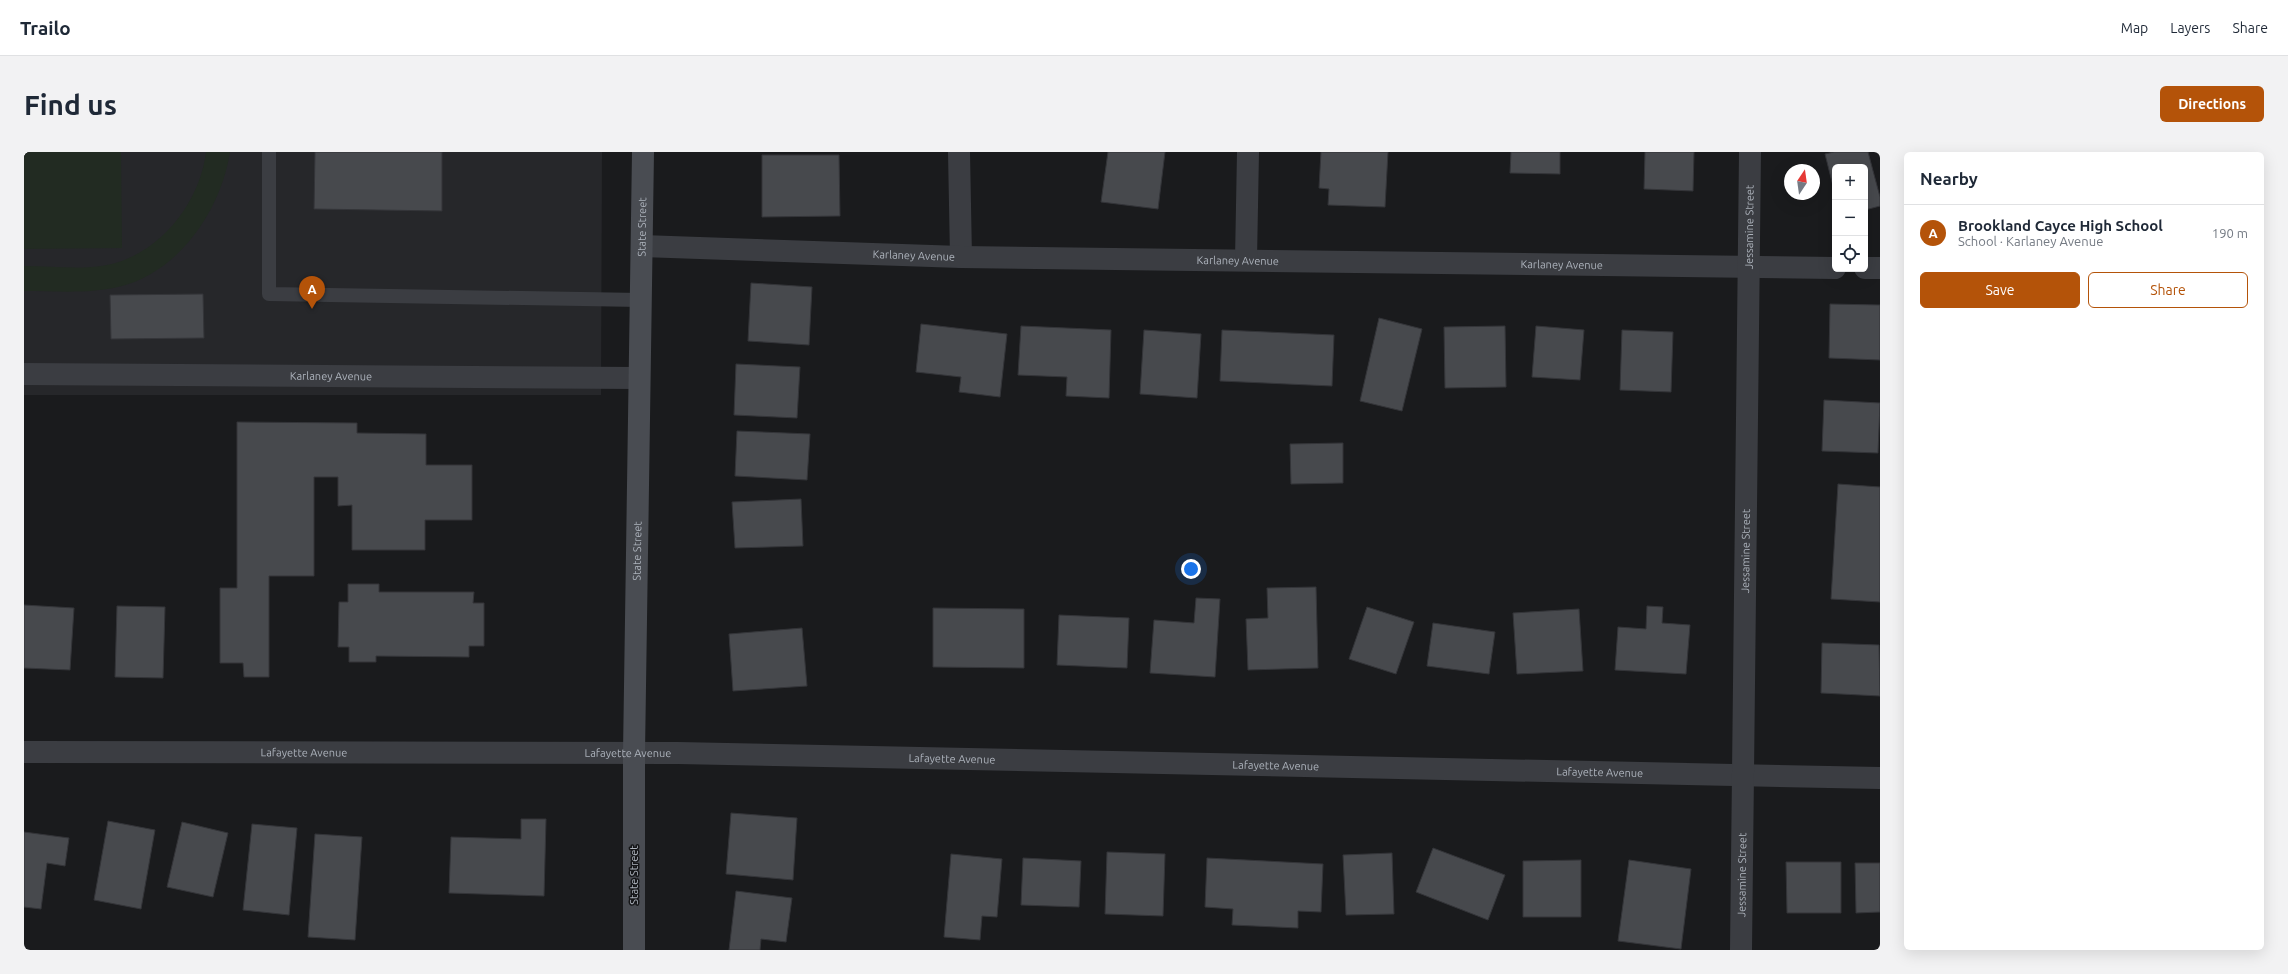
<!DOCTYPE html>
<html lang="en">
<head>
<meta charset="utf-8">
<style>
	:root { --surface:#fff; --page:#f2f2f3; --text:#1f2937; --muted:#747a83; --line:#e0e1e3; --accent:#b45309 }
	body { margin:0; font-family:Ubuntu,sans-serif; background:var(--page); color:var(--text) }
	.controls { position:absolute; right:12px; top:12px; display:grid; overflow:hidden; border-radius:6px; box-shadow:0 4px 16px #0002 }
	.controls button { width:36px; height:36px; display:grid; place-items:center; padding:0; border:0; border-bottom:1px solid var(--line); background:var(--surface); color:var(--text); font:20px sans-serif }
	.compass { position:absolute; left:1760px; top:12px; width:36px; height:36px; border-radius:50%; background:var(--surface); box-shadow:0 4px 16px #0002; rotate:13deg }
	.you { position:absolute; left:1167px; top:417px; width:14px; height:14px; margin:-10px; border:3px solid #fff; border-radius:50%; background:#1a73e8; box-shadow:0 0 0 6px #1a73e833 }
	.badge { display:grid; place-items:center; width:26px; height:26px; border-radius:50%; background:var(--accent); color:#fff; font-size:13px; font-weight:700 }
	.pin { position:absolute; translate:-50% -33px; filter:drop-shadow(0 1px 2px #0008) }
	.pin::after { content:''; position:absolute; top:21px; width:14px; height:12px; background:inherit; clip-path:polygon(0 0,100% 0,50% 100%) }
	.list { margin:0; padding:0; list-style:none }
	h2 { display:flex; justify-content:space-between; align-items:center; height:52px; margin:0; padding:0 16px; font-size:17px }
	h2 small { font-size:13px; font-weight:400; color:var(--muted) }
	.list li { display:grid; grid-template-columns:26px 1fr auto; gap:12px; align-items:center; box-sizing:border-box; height:56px; padding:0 16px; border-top:1px solid var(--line) }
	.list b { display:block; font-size:15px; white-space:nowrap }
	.list p { margin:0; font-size:13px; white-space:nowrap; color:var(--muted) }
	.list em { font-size:13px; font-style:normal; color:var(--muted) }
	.actions { display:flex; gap:8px; padding:12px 16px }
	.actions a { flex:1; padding:9px 0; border:1px solid var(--accent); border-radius:6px; text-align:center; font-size:14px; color:var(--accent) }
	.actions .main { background:var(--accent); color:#fff }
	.icon { flex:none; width:22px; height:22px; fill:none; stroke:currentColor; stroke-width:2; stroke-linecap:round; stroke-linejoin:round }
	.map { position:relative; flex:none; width:1856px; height:798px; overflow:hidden; border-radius:6px }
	header { display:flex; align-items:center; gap:24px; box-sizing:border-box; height:56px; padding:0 20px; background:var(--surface); border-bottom:1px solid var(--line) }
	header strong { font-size:19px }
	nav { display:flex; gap:22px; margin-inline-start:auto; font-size:14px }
	.intro { display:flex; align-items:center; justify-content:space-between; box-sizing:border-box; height:96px; padding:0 24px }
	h1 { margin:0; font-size:28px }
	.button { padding:10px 18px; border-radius:6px; background:var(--accent); color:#fff; font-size:14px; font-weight:700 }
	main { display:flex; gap:24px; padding:0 24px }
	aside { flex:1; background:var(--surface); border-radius:6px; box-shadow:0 4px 16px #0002 }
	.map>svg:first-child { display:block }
</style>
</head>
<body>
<header>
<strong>Trailo</strong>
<nav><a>Map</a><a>Layers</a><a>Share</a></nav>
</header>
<div class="intro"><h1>Find us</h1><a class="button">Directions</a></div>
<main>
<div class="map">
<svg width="1856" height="798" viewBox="0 0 1856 798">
	<rect width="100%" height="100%" fill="#1a1b1d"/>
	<path fill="#26272a" d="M 0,0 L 578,0 L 577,243 L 0,243 Z"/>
	<path fill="#222b22" d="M 0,0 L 97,0 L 98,96 L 0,97 Z
		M 182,0 L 206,0 C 197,58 155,121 94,135 C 64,142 31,139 0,139 L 0,114 C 27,114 57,118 83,113 C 135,103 176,51 182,0 Z"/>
	<path fill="#47494d" stroke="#343539" d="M 291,0 L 418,0 L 418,59 L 290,57 Z
		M 1084,0 L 1141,0 L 1134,57 L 1077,50 Z
		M 1297,0 L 1364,0 L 1361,55 L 1304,53 L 1305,37 L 1295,36 Z
		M 1487,0 L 1536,0 L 1536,22 L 1486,21 Z
		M 1621,0 L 1670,0 L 1669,39 L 1620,37 Z
		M 1810,0 L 1844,0 L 1856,45 L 1856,54 L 1841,58 L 1841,15 L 1811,15 L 1811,42 L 1801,2 Z
		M 738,3 L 815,3 L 816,64 L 738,65 Z
		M 727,131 L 788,135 L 785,193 L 724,189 Z
		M 179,142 L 180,186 L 87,187 L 86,143 Z
		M 1806,152 L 1856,153 L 1856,208 L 1805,206 Z
		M 1355,166 L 1398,177 L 1378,259 L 1336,249 Z
		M 897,172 L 983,182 L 976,245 L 935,240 L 937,225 L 892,220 Z
		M 997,174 L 1087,178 L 1085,246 L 1042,244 L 1043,225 L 994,223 Z
		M 1481,174 L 1482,235 L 1421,236 L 1420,175 Z
		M 1512,174 L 1560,178 L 1556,228 L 1508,225 Z
		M 1120,178 L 1177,182 L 1173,246 L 1116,242 Z
		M 1198,178 L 1310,183 L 1308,234 L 1196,229 Z
		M 1598,178 L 1649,180 L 1647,240 L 1596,238 Z
		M 712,212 L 776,215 L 773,266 L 710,263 Z
		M 1800,248 L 1856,251 L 1854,301 L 1798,299 Z
		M 213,270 L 333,271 L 333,281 L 402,282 L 402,313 L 448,313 L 448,368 L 401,368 L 401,398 L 328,398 L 328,353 L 314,354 L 314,325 L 290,325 L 290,424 L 245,424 L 245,525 L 220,525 L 219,511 L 196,511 L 196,436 L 213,436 Z
		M 713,279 L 786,282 L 783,328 L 711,324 Z
		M 1319,291 L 1319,331 L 1267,332 L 1266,292 Z
		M 1814,332 L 1856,335 L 1856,450 L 1807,447 Z
		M 777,347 L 779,394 L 711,396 L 708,350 Z
		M 324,432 L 355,432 L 355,440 L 450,440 L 449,451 L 460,451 L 460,494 L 445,494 L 445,505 L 352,504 L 352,510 L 325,510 L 325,495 L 314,495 L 315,450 L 324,450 Z
		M 1292,435 L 1294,516 L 1224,518 L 1222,467 L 1244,466 L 1243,436 Z
		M 1172,446 L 1196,447 L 1191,525 L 1126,521 L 1130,468 L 1170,471 Z
		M 0,453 L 50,456 L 46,518 L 0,516 Z
		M 93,454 L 141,455 L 139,526 L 91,525 Z
		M 1623,454 L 1639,455 L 1638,471 L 1666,473 L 1662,522 L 1591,518 L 1594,475 L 1622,477 Z
		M 1343,455 L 1390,470 L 1372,522 L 1325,507 Z
		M 909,456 L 1000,457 L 1000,516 L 909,515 Z
		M 1555,457 L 1559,519 L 1493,522 L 1489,461 Z
		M 1035,463 L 1105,466 L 1103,516 L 1033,513 Z
		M 1409,471 L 1471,480 L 1465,522 L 1403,514 Z
		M 778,476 L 783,534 L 709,539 L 705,482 Z
		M 1798,491 L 1855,493 L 1856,544 L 1797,541 Z
		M 707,661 L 773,666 L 769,728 L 702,722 Z
		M 497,667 L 522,667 L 520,744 L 425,741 L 427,685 L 497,687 Z
		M 84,669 L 131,678 L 117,757 L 70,748 Z
		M 158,670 L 204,681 L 189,745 L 143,735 Z
		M 228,672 L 273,676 L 265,763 L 219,758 Z
		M 0,680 L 45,686 L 41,714 L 23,711 L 17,757 L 0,755 Z
		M 291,682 L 338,685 L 331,788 L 284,785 Z
		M 1409,696 L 1481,723 L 1464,768 L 1392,740 Z
		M 1083,700 L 1141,702 L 1139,764 L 1081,762 Z
		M 1368,701 L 1370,762 L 1322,763 L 1319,703 Z
		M 927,702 L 978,707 L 973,765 L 958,764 L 956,788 L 920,785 Z
		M 999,706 L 1057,709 L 1055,755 L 997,753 Z
		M 1183,706 L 1299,712 L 1297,760 L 1274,759 L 1274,776 L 1208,773 L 1209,757 L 1181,755 Z
		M 1557,708 L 1557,765 L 1499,765 L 1499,709 Z
		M 1605,708 L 1667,717 L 1657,797 L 1594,789 Z
		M 1762,710 L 1817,710 L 1817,761 L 1763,761 Z
		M 1831,711 L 1856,711 L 1856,760 L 1832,761 Z
		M 712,739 L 768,746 L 762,790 L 737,787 L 736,798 L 705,798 Z"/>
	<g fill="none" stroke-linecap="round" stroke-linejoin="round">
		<path stroke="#3b3d42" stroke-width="14" d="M 245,0 L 245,142 L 617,148"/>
		<g stroke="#3b3d42" stroke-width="22">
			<path d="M 935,0 L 937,105"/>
			<path id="s1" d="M 618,94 L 937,105 L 1811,116"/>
			<path d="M 1222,108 L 1224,0"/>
			<path d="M 1841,116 L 1856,116"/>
			<path id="s2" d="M 0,222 L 614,226"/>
			<path id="s3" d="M 0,600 L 654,601 L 1856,626"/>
			<path id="s4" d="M 1717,798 L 1726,0"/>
		</g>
		<path stroke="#494c52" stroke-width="22" id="s5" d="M 610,798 L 610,601 L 619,0"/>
	</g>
	<g text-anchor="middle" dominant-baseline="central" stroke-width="3" stroke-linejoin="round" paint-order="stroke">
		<g font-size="11" fill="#adb3bc" stroke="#151618">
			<text stroke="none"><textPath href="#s5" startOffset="723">State Street</textPath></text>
			<text stroke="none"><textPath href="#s4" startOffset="723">Jessamine Street</textPath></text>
			<text stroke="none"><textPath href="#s1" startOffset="272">Karlaney Avenue</textPath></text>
			<text stroke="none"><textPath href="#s1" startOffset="596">Karlaney Avenue</textPath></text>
			<text stroke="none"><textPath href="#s1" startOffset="920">Karlaney Avenue</textPath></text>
			<text stroke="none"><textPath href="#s2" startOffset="307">Karlaney Avenue</textPath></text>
			<text stroke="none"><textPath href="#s5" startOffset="399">State Street</textPath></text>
			<text stroke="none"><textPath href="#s4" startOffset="399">Jessamine Street</textPath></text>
			<text stroke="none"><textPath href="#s3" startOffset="280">Lafayette Avenue</textPath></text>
			<text stroke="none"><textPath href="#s3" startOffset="604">Lafayette Avenue</textPath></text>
			<text stroke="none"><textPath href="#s3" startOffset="928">Lafayette Avenue</textPath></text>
			<text stroke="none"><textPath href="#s3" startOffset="1252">Lafayette Avenue</textPath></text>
			<text stroke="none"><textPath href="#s3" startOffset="1576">Lafayette Avenue</textPath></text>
			<text transform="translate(610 723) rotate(-90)">State Street</text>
			<text stroke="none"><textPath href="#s4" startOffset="75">Jessamine Street</textPath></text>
		</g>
	</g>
</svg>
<div class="controls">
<button>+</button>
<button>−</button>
<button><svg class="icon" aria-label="locate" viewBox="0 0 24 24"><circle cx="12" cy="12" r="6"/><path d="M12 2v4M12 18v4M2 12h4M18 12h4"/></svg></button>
</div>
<svg class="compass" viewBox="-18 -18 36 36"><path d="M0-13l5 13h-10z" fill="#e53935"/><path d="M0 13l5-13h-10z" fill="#747a83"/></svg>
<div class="you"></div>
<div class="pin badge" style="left:288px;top:157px">A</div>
</div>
<aside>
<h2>Nearby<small></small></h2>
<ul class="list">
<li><span class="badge">A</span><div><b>Brookland Cayce High School</b><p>School · Karlaney Avenue</p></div><em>190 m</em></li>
</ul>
<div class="actions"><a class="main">Save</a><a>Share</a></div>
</aside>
</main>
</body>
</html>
